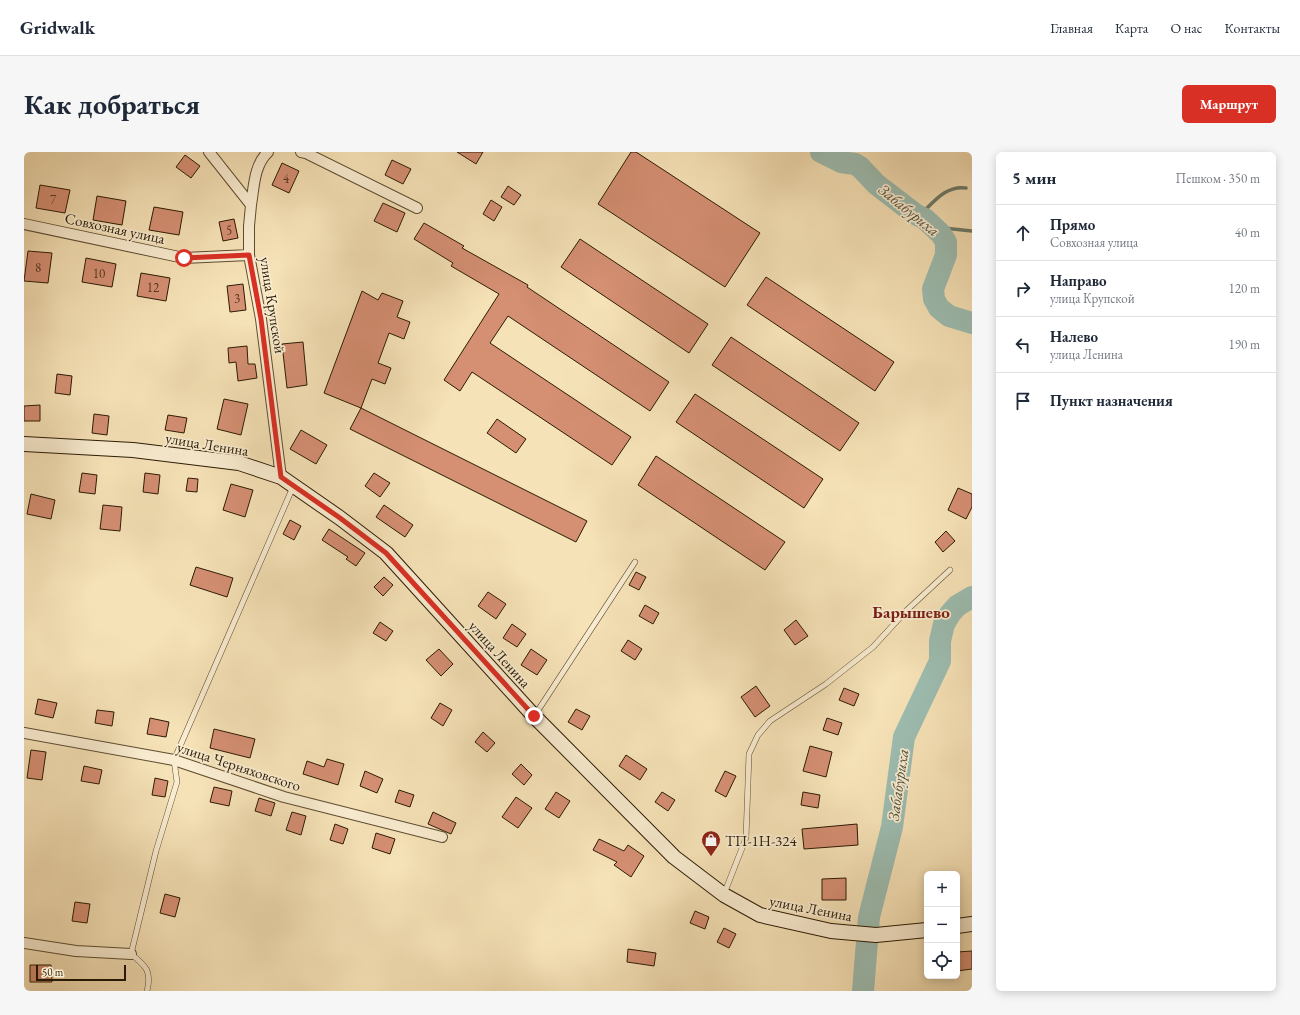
<!DOCTYPE html>
<html lang="ru">
<head>
<meta charset="utf-8">
<style>
	:root { --surface:#fff; --page:#f6f6f7; --text:#1f2937; --muted:#747a83; --line:#e0e1e3; --accent:#d93025 }
	body { margin:0; font-family:"EB Garamond",serif; background:var(--page); color:var(--text) }
	.controls { position:absolute; right:12px; bottom:12px; display:grid; overflow:hidden; border-radius:6px; box-shadow:0 2px 10px #0003 }
	.controls button { width:36px; height:36px; display:grid; place-items:center; padding:0; border:0; border-bottom:1px solid var(--line); background:var(--surface); color:var(--text); font:20px sans-serif }
	.scale { position:absolute; left:12px; bottom:10px; width:90px; box-sizing:border-box; padding-left:4px; border:2px solid #2b1b04; border-top:0; font-size:11px; line-height:14px; white-space:nowrap; color:#2b1b04; -webkit-text-stroke:3px #f9ecd0; paint-order:stroke }
	.stop { position:absolute; width:12px; height:12px; margin:-9px; border:3px solid #d93025; border-radius:50%; background:#fff }
	.stop.end { background:#d93025; border-color:#fff; box-shadow:0 1px 4px #0008 }
	.list { margin:0; padding:0; list-style:none }
	h2 { display:flex; justify-content:space-between; align-items:center; height:52px; margin:0; padding:0 16px; font-size:17px }
	h2 small { font-size:13px; font-weight:400; color:var(--muted) }
	.list li { display:grid; grid-template-columns:26px 1fr auto; gap:12px; align-items:center; box-sizing:border-box; height:56px; padding:0 16px; border-top:1px solid var(--line) }
	.list b { display:block; font-size:15px; white-space:nowrap }
	.list p { margin:0; font-size:13px; white-space:nowrap; color:var(--muted) }
	.list em { font-size:13px; font-style:normal; color:var(--muted) }
	.icon { flex:none; width:22px; height:22px; fill:none; stroke:currentColor; stroke-width:2; stroke-linecap:round; stroke-linejoin:round }
	.map { position:relative; flex:none; width:948px; height:839px; overflow:hidden; border-radius:6px }
	header { display:flex; align-items:center; gap:24px; box-sizing:border-box; height:56px; padding:0 20px; background:var(--surface); border-bottom:1px solid var(--line) }
	header strong { font-size:19px }
	nav { display:flex; gap:22px; margin-inline-start:auto; font-size:14px }
	.intro { display:flex; align-items:center; justify-content:space-between; box-sizing:border-box; height:96px; padding:0 24px }
	h1 { margin:0; font-size:28px }
	.button { padding:10px 18px; border-radius:6px; background:var(--accent); color:#fff; font-size:14px; font-weight:700 }
	main { display:flex; gap:24px; padding:0 24px }
	aside { flex:1; background:var(--surface); border-radius:6px; box-shadow:0 2px 10px #0003 }
	.map>svg:first-child { display:block }
</style>
</head>
<body>
<header>
<strong>Gridwalk</strong>
<nav><a>Главная</a><a>Карта</a><a>О нас</a><a>Контакты</a></nav>
</header>
<div class="intro"><h1>Как добраться</h1><a class="button">Маршрут</a></div>
<main>
<div class="map">
<svg width="948" height="839" viewBox="0 0 948 839">
	<rect width="100%" height="100%" fill="#f6e2b7"/>
	<filter id="stains"><feTurbulence type="fractalNoise" baseFrequency=".005" numOctaves="4"/><feColorMatrix values="0 0 0 0 .2 0 0 0 0 .09 0 0 0 0 .02 0 0 0 .5 -.17"/></filter>
	<radialGradient id="worn" r=".72"><stop offset=".6" stop-color="#630" stop-opacity="0"/><stop offset="1" stop-color="#630" stop-opacity=".3"/></radialGradient>
	<g fill="none" stroke-linecap="round" stroke-linejoin="round">
		<path stroke="#6f7c6c" stroke-width="3.5" d="M 895,64 C 909,51 921,33 942,36
			M 910,75 L 948,79"/>
		<path stroke="#9dbdb1" stroke-width="22" d="M 797,0 L 817,10 L 831,12 L 836,15 L 852,32 L 891,62 L 901,67 L 917,82 L 922,90 L 922,103 L 909,137 L 910,147 L 915,156 L 925,164 L 948,171
			M 839,839 L 845,765 L 868,675 L 880,585 L 916,509 L 916,489 L 920,472 L 926,462 L 933,454 L 948,445"/>
	</g>
	<path fill="#d58f73" stroke="#2b1b04" d="M 433,0 L 459,0 L 452,12 Z
		M 607,0 L 612,0 L 736,81 L 701,135 L 574,52 Z
		M 161,3 L 176,14 L 167,26 L 152,15 Z
		M 368,8 L 387,17 L 379,32 L 361,23 Z
		M 258,11 L 275,19 L 265,41 L 248,33 Z
		M 16,33 L 46,38 L 41,61 L 12,56 Z
		M 484,34 L 497,43 L 490,53 L 477,45 Z
		M 73,44 L 102,49 L 98,73 L 69,68 Z
		M 467,48 L 478,55 L 470,69 L 459,62 Z
		M 359,51 L 381,61 L 373,80 L 350,69 Z
		M 130,55 L 159,60 L 155,83 L 125,78 Z
		M 210,67 L 214,86 L 199,89 L 195,70 Z
		M 400,71 L 440,94 L 438,96 L 504,133 L 503,135 L 645,230 L 626,259 L 484,164 L 466,191 L 607,285 L 588,313 L 448,220 L 436,239 L 420,228 L 475,142 L 427,114 L 429,111 L 390,87 Z
		M 556,87 L 684,172 L 665,201 L 537,115 Z
		M 4,99 L 28,101 L 24,131 L 0,129 Z
		M 62,106 L 92,112 L 88,135 L 58,130 Z
		M 117,121 L 146,126 L 142,149 L 113,144 Z
		M 742,125 L 870,210 L 851,239 L 723,153 Z
		M 219,132 L 222,158 L 206,160 L 203,134 Z
		M 338,139 L 354,148 L 358,141 L 379,149 L 373,165 L 386,170 L 380,187 L 365,181 L 354,211 L 367,216 L 361,232 L 348,227 L 337,256 L 300,241 Z
		M 707,185 L 835,271 L 816,299 L 688,213 Z
		M 279,190 L 283,233 L 263,236 L 258,192 Z
		M 223,194 L 224,212 L 231,212 L 233,226 L 214,229 L 212,210 L 205,211 L 204,196 Z
		M 33,222 L 48,224 L 46,243 L 31,241 Z
		M 671,242 L 799,327 L 780,356 L 652,270 Z
		M 200,247 L 224,252 L 217,283 L 193,277 Z
		M 16,253 L 16,269 L 0,269 L 0,254 Z
		M 337,256 L 563,369 L 552,390 L 326,277 Z
		M 70,262 L 85,264 L 83,283 L 68,281 Z
		M 144,263 L 163,266 L 160,281 L 141,278 Z
		M 473,267 L 502,287 L 492,301 L 463,281 Z
		M 277,278 L 303,293 L 292,312 L 266,297 Z
		M 632,304 L 761,390 L 741,418 L 614,333 Z
		M 58,321 L 73,323 L 71,342 L 55,340 Z
		M 121,321 L 136,323 L 134,342 L 119,340 Z
		M 350,321 L 366,331 L 356,345 L 341,334 Z
		M 164,326 L 174,327 L 173,340 L 162,339 Z
		M 207,332 L 229,338 L 221,365 L 199,358 Z
		M 934,336 L 948,342 L 948,355 L 942,367 L 924,358 Z
		M 7,342 L 31,348 L 27,367 L 3,362 Z
		M 79,353 L 98,355 L 96,379 L 76,377 Z
		M 360,353 L 389,373 L 381,385 L 352,365 Z
		M 266,368 L 277,374 L 270,388 L 259,382 Z
		M 305,377 L 341,401 L 332,414 L 322,407 L 324,405 L 298,388 Z
		M 922,379 L 931,389 L 919,400 L 911,390 Z
		M 172,415 L 209,426 L 203,445 L 166,433 Z
		M 612,420 L 622,425 L 615,438 L 605,433 Z
		M 360,425 L 369,433 L 359,444 L 350,435 Z
		M 464,440 L 482,452 L 472,467 L 454,454 Z
		M 621,453 L 635,461 L 629,472 L 615,464 Z
		M 772,468 L 784,484 L 771,493 L 760,478 Z
		M 356,470 L 369,479 L 362,489 L 349,481 Z
		M 488,472 L 502,482 L 493,495 L 479,486 Z
		M 604,488 L 618,497 L 611,508 L 597,499 Z
		M 415,497 L 429,512 L 417,524 L 402,508 Z
		M 507,497 L 523,508 L 513,523 L 497,513 Z
		M 732,534 L 746,554 L 731,565 L 717,545 Z
		M 820,536 L 835,542 L 830,554 L 815,548 Z
		M 14,547 L 33,551 L 29,566 L 11,562 Z
		M 416,551 L 428,558 L 419,574 L 407,566 Z
		M 552,557 L 566,564 L 558,578 L 544,570 Z
		M 73,558 L 90,560 L 88,574 L 71,571 Z
		M 126,566 L 145,570 L 142,585 L 123,582 Z
		M 803,566 L 818,571 L 814,583 L 799,578 Z
		M 190,577 L 231,587 L 226,606 L 186,596 Z
		M 459,580 L 471,591 L 463,600 L 451,590 Z
		M 786,594 L 808,600 L 802,625 L 779,619 Z
		M 7,598 L 22,600 L 18,628 L 3,626 Z
		M 602,603 L 623,617 L 616,628 L 595,614 Z
		M 303,607 L 320,612 L 314,633 L 279,622 L 283,609 L 300,615 Z
		M 497,612 L 508,623 L 500,633 L 488,622 Z
		M 60,614 L 78,618 L 75,632 L 57,629 Z
		M 341,619 L 359,627 L 353,641 L 336,634 Z
		M 701,619 L 712,624 L 702,645 L 691,639 Z
		M 131,626 L 144,629 L 141,645 L 128,643 Z
		M 190,635 L 208,639 L 205,654 L 186,650 Z
		M 375,638 L 390,643 L 386,655 L 371,650 Z
		M 532,640 L 546,649 L 535,666 L 521,657 Z
		M 638,640 L 651,648 L 644,659 L 631,650 Z
		M 779,640 L 796,643 L 794,656 L 777,653 Z
		M 492,645 L 508,656 L 494,676 L 478,665 Z
		M 235,646 L 251,651 L 247,664 L 231,659 Z
		M 268,660 L 282,664 L 277,683 L 262,678 Z
		M 409,660 L 432,671 L 427,682 L 404,672 Z
		M 311,672 L 324,677 L 319,692 L 306,688 Z
		M 833,672 L 834,693 L 780,697 L 778,677 Z
		M 352,681 L 371,687 L 366,702 L 348,696 Z
		M 575,687 L 600,699 L 604,693 L 620,704 L 607,725 L 590,713 L 593,710 L 569,698 Z
		M 822,726 L 822,748 L 798,748 L 798,727 Z
		M 141,742 L 156,746 L 151,765 L 136,761 Z
		M 51,750 L 66,752 L 63,771 L 48,769 Z
		M 671,759 L 685,765 L 681,777 L 666,771 Z
		M 700,776 L 712,782 L 705,796 L 693,790 Z
		M 604,797 L 632,801 L 630,814 L 603,810 Z
		M 948,799 L 948,817 L 933,819 L 933,800 Z
		M 6,813 L 27,813 L 28,830 L 6,830 Z"/>
	<g fill="none" stroke-linecap="round" stroke-linejoin="round">
		<g stroke="#5e4d31" stroke-width="6">
			<path id="service" d="M 511,563 L 611,410
				M 700,742 L 722,686 L 725,602 L 734,583 L 746,569 L 802,532 L 849,495 L 883,458 L 926,418
				M 123,839 C 128,819 122,814 107,802 L 132,699 L 153,630 L 150,608 L 269,335"/>
		</g>
		<g stroke="#5e4d31" stroke-width="12">
			<path id="minor" d="M 185,0 L 227,53 L 225,74 L 225,103 L 237,167 L 257,325
				M 277,0 L 282,1 L 393,56
				M 227,53 C 230,35 230,13 244,0
				M 0,72 L 160,106 L 225,103
				M 0,581 L 150,608 L 260,645 L 418,685
				M 0,791 L 52,799 L 107,802"/>
		</g>
		<g stroke="#2b1b04" stroke-width="16">
			<path id="secondary" d="M 0,292 L 109,298 L 215,311 L 257,325 L 316,366 L 362,401 L 510,564 L 650,705 L 700,743 L 736,763 L 807,779 L 852,783 L 903,778
				M 933,774 L 948,772"/>
		</g>
		<use href="#service" stroke="#f9ecd0" stroke-width="5"/>
		<use href="#minor" stroke="#f9ecd0" stroke-width="10"/>
		<use href="#secondary" stroke="#f9ecd0" stroke-width="14"/>
	</g>
	<g fill="none" stroke-linecap="round" stroke-linejoin="round">
		<path stroke="#d93025" stroke-width="5" d="M 160,106 L 225,103 L 237,167 L 257,325 L 316,366 L 362,401 L 510,564"/>
	</g>
	<defs>
		<g id="shop-pin" transform="scale(1)"><path d="M0 17L-7.5 6A9.5 9.5 0 1 1 7.5 6Z" fill="#8f2418" stroke="#f9ecd0"/><path d="M-5-2.5h2.3a2.7 3.5 0 0 1 5.4 0H5L5.5 6h-11ZM-1.5-2.5h3a1.5 2.3 0 0 0-3 0Z" fill="#fff"/></g>
	</defs>
	<g fill-rule="evenodd">
		<use href="#shop-pin" x="687" y="688"/>
	</g>
	<g text-anchor="middle" dominant-baseline="central" stroke-width="3.5" stroke-linejoin="round" paint-order="stroke">
		<g font-size="13" fill="#563820">
			<text x="262" y="26">4</text>
			<text x="29" y="47">7</text>
			<text x="205" y="78">5</text>
			<text x="14" y="115">8</text>
			<text x="75" y="121">10</text>
			<text x="129" y="135">12</text>
			<text x="213" y="146">3</text>
		</g>
		<g font-size="15" fill="#2b1b04" stroke="#f9ecd0">
			<text transform="translate(91 76) rotate(12)">Совхозная улица</text>
			<text transform="translate(249 153) rotate(81)">улица Крупской</text>
			<text transform="translate(183 292) rotate(9)">улица Ленина</text>
			<text transform="translate(476 502) rotate(48)">улица Ленина</text>
			<text transform="translate(215 614) rotate(18)">улица Черняховского</text>
			<text transform="translate(787 756) rotate(11)">улица Ленина</text>
		</g>
		<g font-size="15" fill="#2b1b04" stroke="#f9ecd0" text-anchor="start">
			<text x="701" y="688">ТП-1Н-324</text>
		</g>
		<g font-size="16" font-style="italic" fill="#535441" stroke="#f9ecd0">
			<text transform="translate(885 58) rotate(39)">Забабуриха</text>
			<text transform="translate(874 633) rotate(-82)">Забабуриха</text>
		</g>
		<g font-size="17" font-weight="bold" fill="#7a1f14" stroke="#f9ecd0">
			<text x="887" y="460">Барышево</text>
		</g>
	</g>
	<rect width="100%" height="100%" filter="url(#stains)"/>
	<rect width="100%" height="100%" fill="url(#worn)"/>
</svg>
<div class="controls">
<button>+</button>
<button>−</button>
<button><svg class="icon" aria-label="locate" viewBox="0 0 24 24"><circle cx="12" cy="12" r="6"/><path d="M12 2v4M12 18v4M2 12h4M18 12h4"/></svg></button>
</div>
<div class="scale">50 m</div>
<div class="stop" style="left:160px;top:106px"></div>
<div class="stop end" style="left:510px;top:564px"></div>
</div>
<aside>
<h2>5 мин<small>Пешком · 350 m</small></h2>
<ul class="list">
<li><svg class="icon" aria-label="ahead" viewBox="0 0 24 24"><path d="M12 20V5M6 11l6-6 6 6"/></svg><div><b>Прямо</b><p>Совхозная улица</p></div><em>40 m</em></li>
<li><svg class="icon" aria-label="right" viewBox="0 0 24 24"><path d="M7 20v-9h11M14 6l5 5-5 5"/></svg><div><b>Направо</b><p>улица Крупской</p></div><em>120 m</em></li>
<li><svg class="icon" aria-label="left" viewBox="0 0 24 24"><path d="M17 20v-9H6M10 6l-5 5 5 5"/></svg><div><b>Налево</b><p>улица Ленина</p></div><em>190 m</em></li>
<li><svg class="icon" aria-label="arrive" viewBox="0 0 24 24"><path d="M6 21V4h12l-3 4 3 4H6"/></svg><div><b>Пункт назначения</b></div></li>
</ul>
</aside>
</main>
</body>
</html>
